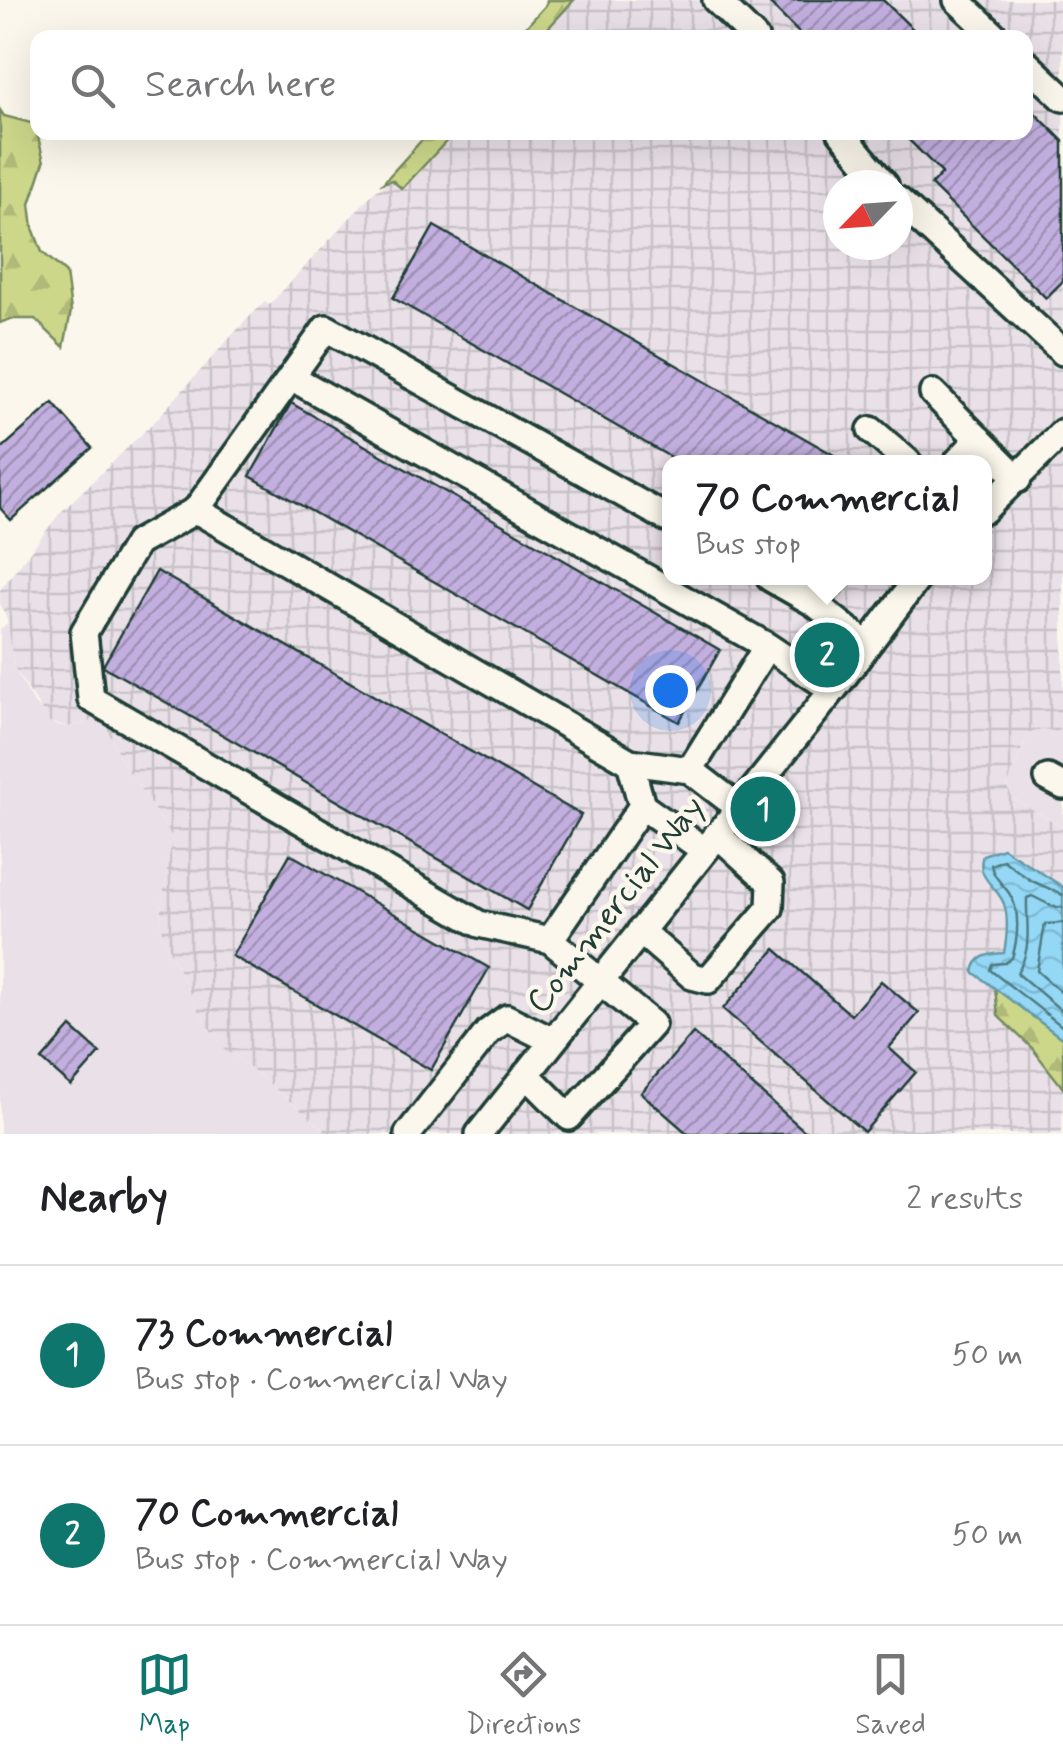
<!DOCTYPE html>
<html lang="en">
<head>
<meta charset="utf-8">
<style>
	:root { --surface:#fff; --page:#f2f2f2; --text:#202124; --muted:#757577; --line:#e0e0e0; --accent:#0f766e }
	body { margin:0; font-family:Mynerve,sans-serif; background:var(--page); color:var(--text) }
	.compass { position:absolute; left:823px; top:170px; width:90px; height:90px; border-radius:50%; background:var(--surface); box-shadow:0 10px 40px #0002; rotate:245deg }
	.you { position:absolute; left:670px; top:690px; width:35px; height:35px; margin:-25px; border:8px solid #fff; border-radius:50%; background:#1a73e8; box-shadow:0 0 0 15px #1a73e833 }
	.badge { display:grid; place-items:center; width:65px; height:65px; border-radius:50%; background:var(--accent); color:#fff; font-size:32px; font-weight:700 }
	.pin { position:absolute; translate:-50% -50%; border:5px solid #fff; box-shadow:0 2px 10px #0006 }
	.popup { position:absolute; left:662px; top:455px; width:330px; height:130px; box-sizing:border-box; display:grid; place-content:center; border-radius:20px; background:var(--surface); filter:drop-shadow(0 2px 8px #0005); font-size:32px; white-space:nowrap; color:var(--muted) }
	.popup b { font-size:38px; color:var(--text) }
	.popup::after { content:''; position:absolute; left:50%; top:100%; margin-left:-20px; border:20px solid transparent; border-top-color:var(--surface) }
	.list { margin:0; padding:0; list-style:none }
	h2 { display:flex; justify-content:space-between; align-items:center; height:130px; margin:0; padding:0 40px; font-size:42px }
	h2 small { font-size:32px; font-weight:400; color:var(--muted) }
	.list li { display:grid; grid-template-columns:65px 1fr auto; gap:30px; align-items:center; box-sizing:border-box; height:180px; padding:0 40px; border-top:2px solid var(--line) }
	.list b { display:block; font-size:38px; white-space:nowrap }
	.list p { margin:0; font-size:32px; white-space:nowrap; color:var(--muted) }
	.list em { font-size:32px; font-style:normal; color:var(--muted) }
	.icon { flex:none; width:55px; height:55px; fill:none; stroke:currentColor; stroke-width:2; stroke-linecap:round; stroke-linejoin:round }
	.map { position:relative; flex:none; width:1063px; height:1134px; overflow:hidden }
	.search { position:absolute; background:var(--surface); box-shadow:0 10px 40px #0002; left:30px; right:30px; top:30px; height:110px; display:flex; align-items:center; gap:25px; box-sizing:border-box; padding:0 35px; border-radius:20px; color:var(--muted); font-size:38px }
	.sheet { height:490px; background:var(--surface) }
	nav { display:flex; justify-content:space-around; align-items:center; box-sizing:border-box; height:140px; border-top:2px solid var(--line); background:var(--surface); font-size:28px; color:var(--muted) }
	nav a { display:grid; justify-items:center; gap:5px }
	nav .on { color:var(--accent) }
	.map>svg:first-child { display:block }
</style>
</head>
<body>
<div class="map">
<svg width="1063" height="1134" viewBox="0 0 1063 1134">
	<defs>
		<pattern id="industrial-grid" width="8" height="8" patternUnits="userSpaceOnUse" patternTransform="scale(2.5)"><rect width="8" height="8" fill="#eae1e8"/><path d="M0 4h8M4 0v8" fill="none" stroke="#c8c2c8"/></pattern>
		<pattern id="forest-firs" width="22" height="20" patternUnits="userSpaceOnUse" patternTransform="scale(2.5)"><rect width="22" height="20" fill="#ccd78a"/><path d="M5 1l3.5 6h-7zM16 11l3.5 6h-7z" fill="#afb978"/></pattern>
		<pattern id="water-waves" width="16" height="10" patternUnits="userSpaceOnUse" patternTransform="scale(2.5)"><rect width="16" height="10" fill="#94d8f6"/><path d="M0 5q4-4 8 0t8 0" fill="none" stroke="#7fbad4"/></pattern>
		<pattern id="building-hatch" width="6" height="6" patternUnits="userSpaceOnUse" patternTransform="scale(2.5)"><rect width="6" height="6" fill="#c3afdf"/><path d="M-1 1l2-2M0 6l6-6M5 7l2-2" fill="none" stroke="#9e90b6"/></pattern>
	</defs>
	<rect width="100%" height="100%" fill="#fbf7ec"/>
	<filter id="ink" filterUnits="userSpaceOnUse"><feTurbulence type="fractalNoise" baseFrequency=".01" numOctaves="2"/><feDisplacementMap in="SourceGraphic" scale="20" xChannelSelector="R" yChannelSelector="G"/><feConvolveMatrix kernelMatrix="1 2 1 2 8 2 1 2 1" color-interpolation-filters="sRGB"/></filter>
	<g filter="url(#ink)">
		<path fill="#eae1e8" d="M 8,622 L 13,666 L 34,703 L 55,725 L 68,727 L 96,721 L 105,724 L 120,758 L 172,837 L 160,917 L 162,935 L 199,1012 L 224,1049 L 236,1056 L 329,1134 L 0,1134 L 0,630 Z
			M 1063,725 L 1063,827 L 1013,798 L 1007,787 L 1028,733 L 1043,728 L 1062,728 Z"/>
		<path fill="url(#industrial-grid)" fill-rule="evenodd" d="M 574,0 L 1063,0 L 1063,725 L 1058,732 L 1043,729 L 1028,733 L 1007,787 L 1013,798 L 1063,827 L 1063,887 L 1035,872 L 982,875 L 1003,902 L 1007,934 L 1004,953 L 994,953 L 990,984 L 995,988 L 998,1016 L 1032,1048 L 1063,1088 L 1062,1134 L 329,1134 L 236,1056 L 224,1050 L 199,1012 L 162,935 L 160,917 L 172,837 L 120,758 L 105,724 L 96,721 L 68,727 L 49,722 L 13,666 L 8,622 L 0,603 L 0,590 L 60,513 L 155,421 L 245,321 L 265,302 L 269,305 L 374,192 L 392,180 L 403,188 L 454,133 L 1026,132 L 1026,38 L 540,37 ZM 838,185 L 898,185 L 898,245 L 838,245 ZM 670,462 L 984,462 L 984,578 L 670,578 Z"/>
		<path fill="url(#forest-firs)" stroke="#768a5f" stroke-width="2.5" d="M 547,0 L 574,0 L 540,37 L 517,37 L 546,5 Z
			M 0,110 L 4,116 L 35,124 L 44,162 L 30,204 L 33,228 L 42,252 L 66,273 L 71,311 L 64,347 L 35,319 L 10,319 L 0,323 Z
			M 429,132 L 454,133 L 402,189 L 392,180 L 383,183 Z
			M 995,988 L 1063,1039 L 1063,1088 L 1032,1048 L 998,1016 Z"/>
		<path fill="url(#water-waves)" stroke="#659aa8" stroke-width="2.5" d="M 1003,848 L 1063,887 L 1063,1039 L 973,972 C 976,955 989,954 1004,953 C 1007,937 1009,920 1004,904 C 997,885 975,879 983,855 Z"/>
		<g fill="none" stroke-linecap="round" stroke-linejoin="round">
			<path stroke="#4e7b82" stroke-width="2.5" d="M 1063,895 L 1030,880 L 1003,860 L 991,865 C 993,877 1002,883 1009,893 C 1021,910 1018,939 1012,958 L 1005,963 L 992,964 L 990,970 L 1063,1027
				M 1063,908 L 1052,906 L 1032,896 L 1027,898 C 1026,926 1033,948 1017,973 L 1063,1012
				M 1063,923 L 1045,924 L 1037,971 L 1063,994"/>
		</g>
		<path fill="url(#building-hatch)" stroke="#1f3d34" stroke-width="2.5" d="M 766,0 L 883,0 L 922,38 L 804,38 Z
			M 1026,104 L 1063,141 L 1063,281 L 1046,298 L 931,185 L 942,173 L 901,132 L 1026,132 Z
			M 434,226 L 846,462 L 679,462 L 393,298 Z
			M 53,403 L 92,448 L 11,520 L 0,508 L 0,450 Z
			M 291,403 L 720,650 L 679,722 L 250,476 Z
			M 157,571 L 581,815 L 527,910 L 103,666 Z
			M 290,854 L 489,968 L 431,1070 L 232,956 Z
			M 775,949 L 851,1015 L 881,981 L 919,1013 L 889,1048 L 916,1072 L 864,1132 L 723,1009 Z
			M 71,1027 L 100,1053 L 71,1086 L 42,1060 Z
			M 693,1033 L 808,1134 L 688,1134 L 641,1093 Z"/>
		<g fill="none" stroke-linecap="round" stroke-linejoin="round">
			<g stroke="#1f3d34" stroke-width="32">
				<path id="minor" d="M 716,0 L 755,38
					M 957,0 L 997,38
					M 1026,63 L 1063,98
					M 841,132 L 885,185
					M 898,200 L 1063,352
					M 291,377 L 767,646
					M 933,393 L 1018,479
					M 871,430 L 908,462
					M 957,462 L 979,439
					M 196,510 L 137,543 L 84,632 L 91,699 L 479,924 L 550,940
					M 984,510 L 1063,432
					M 770,578 L 814,603
					M 835,578 L 814,603 L 867,645
					M 630,762 L 196,510 L 326,328 L 670,520
					M 1048,778 L 1063,786
					M 642,806 L 704,850
					M 738,807 L 690,770 L 767,646 L 833,690
					M 640,931 L 692,976 L 708,980 L 770,908 L 771,883 L 717,834
					M 526,1074 L 569,1117 L 652,1024 L 550,940 L 642,806 L 630,762 L 690,770
					M 408,1134 L 488,1032 L 507,1018 L 553,1041
					M 479,1134 L 841,680 L 918,578"/>
			</g>
			<use href="#minor" stroke="#fbf7ec" stroke-width="25"/>
		</g>
	</g>
	<g text-anchor="middle" dominant-baseline="central" stroke-width="9" stroke-linejoin="round" paint-order="stroke">
		<g font-size="35" fill="#1f3d34" stroke="#fbf7ec">
			<text transform="translate(616 905) rotate(-52)">Commercial Way</text>
		</g>
	</g>
</svg>
<svg class="compass" viewBox="-18 -18 36 36"><path d="M0-13l5 13h-10z" fill="#e53935"/><path d="M0 13l5-13h-10z" fill="#757577"/></svg>
<div class="you"></div>
<div class="pin badge" style="left:763px;top:809px">1</div>
<div class="pin badge" style="left:827px;top:655px">2</div>
<div class="popup"><b>70 Commercial</b>Bus stop</div>
<div class="search"><svg class="icon" aria-label="search" viewBox="0 0 24 24"><circle cx="10" cy="10" r="6"/><path d="M15 15l6 6"/></svg>Search here</div>
</div>
<section class="sheet">
<h2>Nearby<small>2 results</small></h2>
<ul class="list">
<li><span class="badge">1</span><div><b>73 Commercial</b><p>Bus stop · Commercial Way</p></div><em>50 m</em></li>
<li><span class="badge">2</span><div><b>70 Commercial</b><p>Bus stop · Commercial Way</p></div><em>50 m</em></li>
</ul>
</section>
<nav>
<a class="on"><svg class="icon" aria-label="map" viewBox="0 0 24 24"><path d="M3 6l6-2 6 2 6-2v14l-6 2-6-2-6 2zM9 4v14M15 6v14"/></svg>Map</a>
<a><svg class="icon" aria-label="directions" viewBox="0 0 24 24"><path d="M12 3l9 9-9 9-9-9zM9 14v-3h6M13 9l2 2-2 2"/></svg>Directions</a>
<a><svg class="icon" aria-label="saved" viewBox="0 0 24 24"><path d="M7 4h10v16l-5-4-5 4z"/></svg>Saved</a>
</nav>
</body>
</html>
